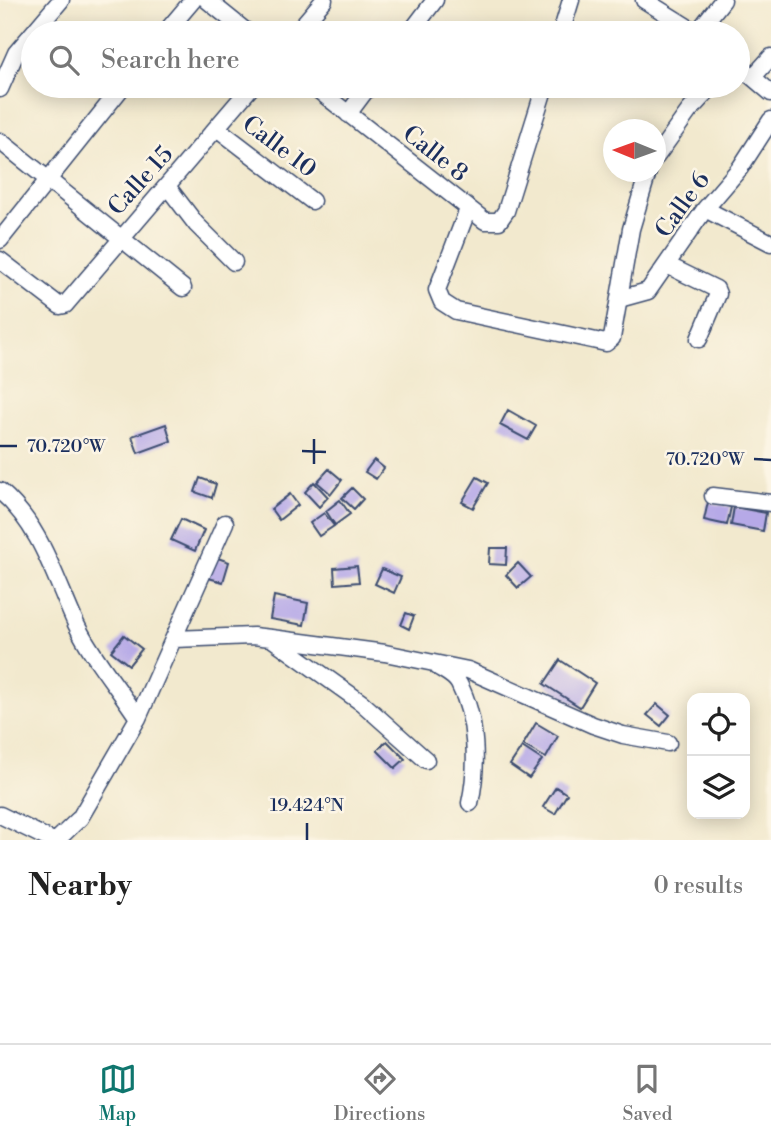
<!DOCTYPE html>
<html lang="en">
<head>
<meta charset="utf-8">
<style>
	:root { --surface:#fff; --page:#f6f6f6; --text:#222; --muted:#767676; --line:#e0e0e0; --accent:#0f766e }
	body { margin:0; font-family:"Libre Bodoni",serif; background:var(--page); color:var(--text) }
	.controls { position:absolute; right:21px; bottom:21px; display:grid; overflow:hidden; border-radius:14px; box-shadow:0 4px 18px #0003 }
	.controls button { width:63px; height:63px; display:grid; place-items:center; padding:0; border:0; border-bottom:2px solid var(--line); background:var(--surface); color:var(--text); font:35px sans-serif }
	.compass { position:absolute; left:603px; top:119px; width:63px; height:63px; border-radius:50%; background:var(--surface); box-shadow:0 4px 18px #0003; rotate:271deg }
	.list { margin:0; padding:0; list-style:none }
	h2 { display:flex; justify-content:space-between; align-items:center; height:91px; margin:0; padding:0 28px; font-size:30px }
	h2 small { font-size:23px; font-weight:400; color:var(--muted) }
	.icon { flex:none; width:38px; height:38px; fill:none; stroke:currentColor; stroke-width:2; stroke-linecap:round; stroke-linejoin:round }
	.map { position:relative; flex:none; width:771px; height:840px; overflow:hidden }
	.search { position:absolute; background:var(--surface); box-shadow:0 4px 18px #0003; left:21px; right:21px; top:21px; height:77px; display:flex; align-items:center; gap:18px; box-sizing:border-box; padding:0 24px; border-radius:38px; color:var(--muted); font-size:26px }
	.sheet { height:203px; background:var(--surface) }
	nav { display:flex; justify-content:space-around; align-items:center; box-sizing:border-box; height:98px; border-top:2px solid var(--line); background:var(--surface); font-size:19px; color:var(--muted) }
	nav a { display:grid; justify-items:center; gap:4px }
	nav .on { color:var(--accent) }
	.map>svg:first-child { display:block }
</style>
</head>
<body>
<div class="map">
<svg width="771" height="840" viewBox="0 0 771 840">
	<rect width="100%" height="100%" fill="#fcf5e5"/>
	<filter id="ink" filterUnits="userSpaceOnUse"><feTurbulence type="fractalNoise" baseFrequency=".0143" numOctaves="2"/><feDisplacementMap in="SourceGraphic" scale="14" xChannelSelector="R" yChannelSelector="G"/><feConvolveMatrix kernelMatrix="1 2 1 2 8 2 1 2 1" color-interpolation-filters="sRGB"/></filter>
	<filter id="wash" filterUnits="userSpaceOnUse"><feTurbulence type="fractalNoise" baseFrequency=".00686" numOctaves="4" result="noise"/><feDisplacementMap in="SourceGraphic" scale="28" xChannelSelector="R" yChannelSelector="G"/><feGaussianBlur stdDeviation="1.57" result="paint"/><feColorMatrix in="noise" values="0 0 0 0 0 0 0 0 0 0 0 0 0 0 0 0 0 1.4 0 .05"/><feComposite in="paint" operator="in"/></filter>
	<g filter="url(#wash)">
		<rect width="100%" height="100%" fill="#f2e9ce"/>
		<g id="blocks">
			<path fill="#b6a9e7" d="M 508,410 L 536,426 L 528,440 L 500,425 Z
				M 166,424 L 171,441 L 138,453 L 132,436 Z
				M 374,460 L 384,468 L 376,479 L 365,472 Z
				M 329,469 L 342,480 L 331,494 L 317,482 Z
				M 477,477 L 488,483 L 473,508 L 462,502 Z
				M 200,478 L 216,484 L 212,498 L 195,492 Z
				M 314,482 L 328,497 L 319,507 L 305,492 Z
				M 352,488 L 363,499 L 354,509 L 342,498 Z
				M 290,494 L 298,505 L 279,520 L 271,509 Z
				M 340,500 L 350,514 L 335,525 L 326,511 Z
				M 708,502 L 731,507 L 727,525 L 704,520 Z
				M 734,507 L 766,513 L 763,531 L 731,525 Z
				M 324,513 L 334,526 L 319,536 L 310,523 Z
				M 181,519 L 204,530 L 195,551 L 171,540 Z
				M 490,548 L 507,548 L 506,565 L 489,564 Z
				M 212,556 L 229,562 L 223,582 L 205,577 Z
				M 518,563 L 531,577 L 518,588 L 506,575 Z
				M 357,566 L 359,582 L 335,584 L 334,568 Z
				M 382,569 L 401,577 L 394,593 L 375,584 Z
				M 274,596 L 308,603 L 304,625 L 270,619 Z
				M 406,613 L 414,616 L 409,629 L 401,625 Z
				M 124,635 L 142,649 L 129,665 L 111,651 Z
				M 560,660 L 595,683 L 580,707 L 544,684 Z
				M 657,704 L 670,715 L 661,726 L 647,715 Z
				M 536,723 L 558,736 L 546,758 L 523,745 Z
				M 387,741 L 405,759 L 395,768 L 377,750 Z
				M 522,747 L 542,760 L 529,778 L 510,765 Z
				M 556,787 L 567,794 L 555,814 L 543,807 Z"/>
		</g>
	</g>
	<g filter="url(#ink)">
		<use href="#blocks" fill-opacity="0" stroke="#3b4b6f" stroke-width="2"/>
		<g fill="none" stroke-linecap="round" stroke-linejoin="round">
			<g stroke="#3b4b6f" stroke-width="19">
				<path id="street" d="M 207,0 L 248,33
					M 644,0 L 697,33
					M 165,33 L 193,0
					M 296,33 L 324,0
					M 410,33 L 435,0
					M 561,33 L 571,0
					M 697,33 L 723,0
					M 738,65 L 771,93
					M 753,77 L 771,57
					M 313,86 L 485,221 L 499,221 L 506,211 L 545,86
					M 0,89 L 16,53 L 61,0
					M 348,114 L 369,86
					M 218,129 L 312,201
					M 0,141 L 183,288
					M 656,157 L 689,111 L 712,86
					M 167,186 L 196,224 L 234,262
					M 468,209 L 437,290 L 442,302 L 456,311 L 606,343 L 612,338 L 631,229 L 648,172
					M 705,209 L 771,243
					M 0,240 L 123,86
					M 0,260 L 60,306 L 65,305 L 252,86
					M 667,265 L 716,289 L 718,294 L 699,339
					M 619,299 L 648,291 L 705,209 L 740,168 L 771,120
					M 0,491 C 41,526 54,576 76,624 C 92,657 118,687 138,718
					M 713,496 L 771,503
					M 271,638 L 385,653 L 468,670 L 593,725 L 623,735 L 668,743
					M 174,639 L 253,636 L 271,638 L 362,703 L 426,760
					M 438,667 C 446,672 455,676 459,684 C 477,718 478,767 470,803
					M 0,815 L 51,840
					M 57,840 L 80,818 L 138,718 L 225,523"/>
			</g>
			<use href="#street" stroke="#fff" stroke-width="16"/>
		</g>
	</g>
	<path fill="none" stroke="#1b2f5e" stroke-width="2.5" d="M 0,446 L 17,446M 302,451 L 326,452M 754,459 L 771,460M 314,464 L 314,439M 307,840 L 307,823"/>
	<g text-anchor="middle" dominant-baseline="central" stroke-width="5" stroke-linejoin="round" paint-order="stroke">
		<g font-size="24" fill="#1b2f5e" stroke="#fcf5e5">
			<text transform="translate(279 147) rotate(37)">Calle 10</text>
			<text transform="translate(435 154) rotate(38)">Calle 8</text>
			<text transform="translate(141 181) rotate(-48)">Calle 15</text>
			<text transform="translate(683 205) rotate(-54)">Calle 6</text>
		</g>
	</g>
	<g font-size="18" text-anchor="middle" fill="#1b2f5e" stroke="#fcf5e5" stroke-width="5" stroke-linejoin="round" paint-order="stroke">
		<text x="66" y="452">70.720°W</text>
		<text x="705" y="465">70.720°W</text>
		<text x="307" y="811">19.424°N</text>
	</g>
</svg>
<div class="controls">
<button><svg class="icon" aria-label="locate" viewBox="0 0 24 24"><circle cx="12" cy="12" r="6"/><path d="M12 2v4M12 18v4M2 12h4M18 12h4"/></svg></button>
<button><svg class="icon" aria-label="layers" viewBox="0 0 24 24"><path d="M12 4l9 5-9 5-9-5zM3 14l9 5 9-5"/></svg></button>
</div>
<svg class="compass" viewBox="-18 -18 36 36"><path d="M0-13l5 13h-10z" fill="#e53935"/><path d="M0 13l5-13h-10z" fill="#767676"/></svg>
<div class="search"><svg class="icon" aria-label="search" viewBox="0 0 24 24"><circle cx="10" cy="10" r="6"/><path d="M15 15l6 6"/></svg>Search here</div>
</div>
<section class="sheet">
<h2>Nearby<small>0 results</small></h2>
<ul class="list">
</ul>
</section>
<nav>
<a class="on"><svg class="icon" aria-label="map" viewBox="0 0 24 24"><path d="M3 6l6-2 6 2 6-2v14l-6 2-6-2-6 2zM9 4v14M15 6v14"/></svg>Map</a>
<a><svg class="icon" aria-label="directions" viewBox="0 0 24 24"><path d="M12 3l9 9-9 9-9-9zM9 14v-3h6M13 9l2 2-2 2"/></svg>Directions</a>
<a><svg class="icon" aria-label="saved" viewBox="0 0 24 24"><path d="M7 4h10v16l-5-4-5 4z"/></svg>Saved</a>
</nav>
</body>
</html>
